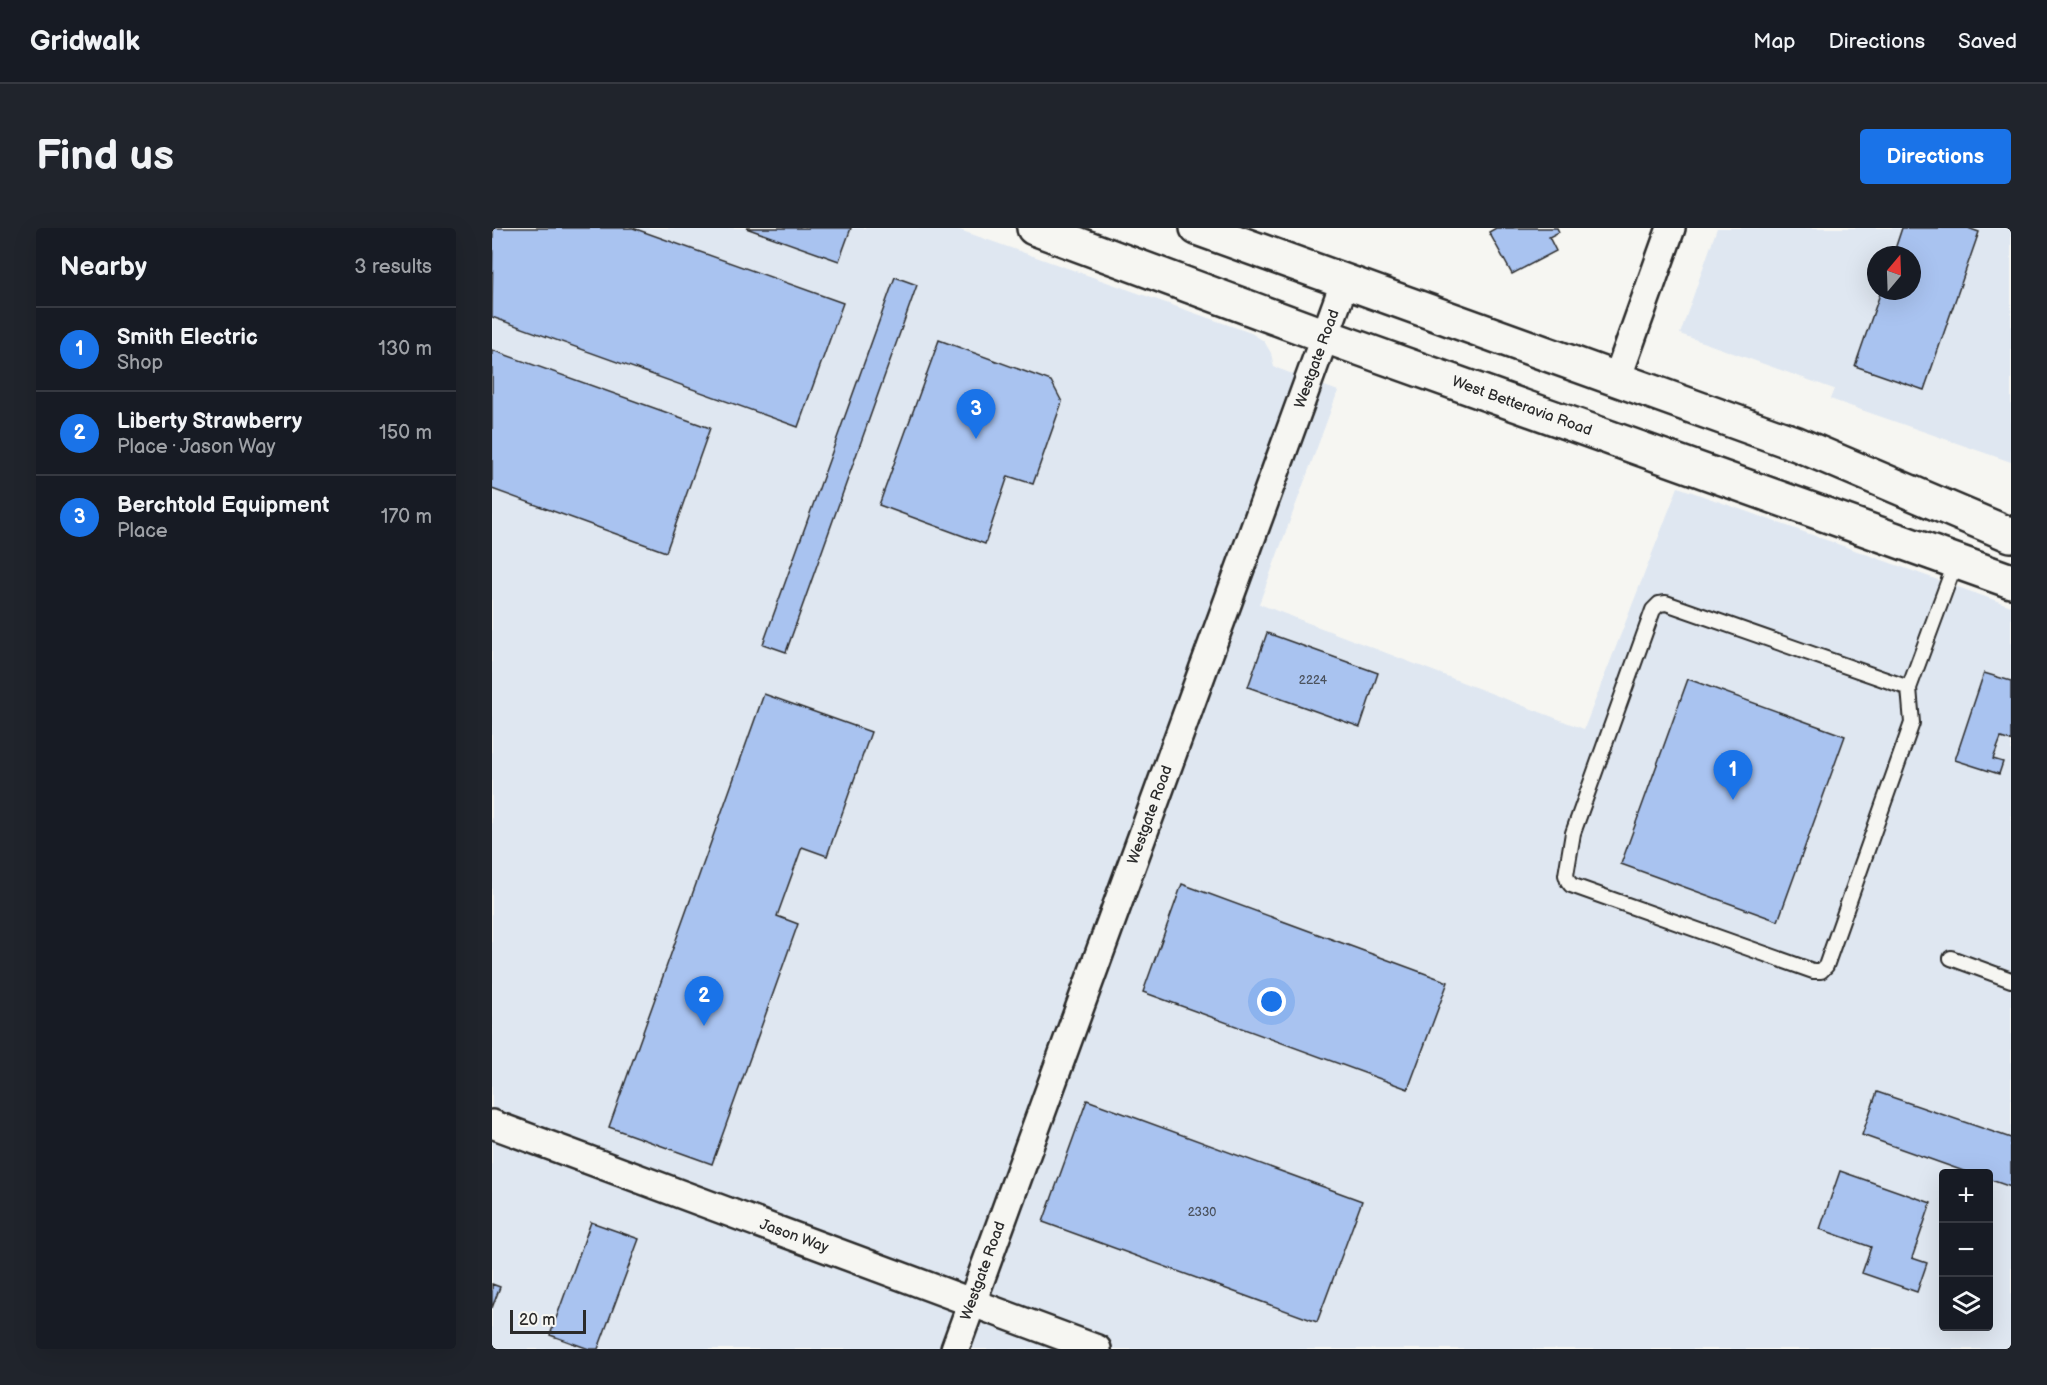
<!DOCTYPE html>
<html lang="en">
<head>
<meta charset="utf-8">
<style>
	:root { --surface:#171b24; --page:#20242c; --text:#f1f3f6; --muted:#9ea1a6; --line:#363941; --accent:#1a73e8 }
	body { margin:0; font-family:"Balsamiq Sans",sans-serif; background:var(--page); color:var(--text) }
	.controls { position:absolute; right:18px; bottom:18px; display:grid; overflow:hidden; border-radius:6px; box-shadow:0 6px 24px #0002 }
	.controls button { width:54px; height:54px; display:grid; place-items:center; padding:0; border:0; border-bottom:2px solid var(--line); background:var(--surface); color:var(--text); font:30px sans-serif }
	.compass { position:absolute; left:1375px; top:18px; width:54px; height:54px; border-radius:50%; background:var(--surface); box-shadow:0 6px 24px #0002; rotate:19deg }
	.scale { position:absolute; left:18px; bottom:15px; width:76px; box-sizing:border-box; padding-left:6px; border:3px solid #2b2b2b; border-top:0; font-size:16px; line-height:21px; white-space:nowrap; color:#2b2b2b; -webkit-text-stroke:4px #f6f6f2; paint-order:stroke }
	.you { position:absolute; left:780px; top:774px; width:21px; height:21px; margin:-15px; border:4px solid #fff; border-radius:50%; background:#1a73e8; box-shadow:0 0 0 9px #1a73e833 }
	.badge { display:grid; place-items:center; width:39px; height:39px; border-radius:50%; background:var(--accent); color:#fff; font-size:20px; font-weight:700 }
	.pin { position:absolute; translate:-50% -50px; filter:drop-shadow(0 2px 3px #0008) }
	.pin::after { content:''; position:absolute; top:32px; width:21px; height:18px; background:inherit; clip-path:polygon(0 0,100% 0,50% 100%) }
	.list { margin:0; padding:0; list-style:none }
	h2 { display:flex; justify-content:space-between; align-items:center; height:78px; margin:0; padding:0 24px; font-size:26px }
	h2 small { font-size:20px; font-weight:400; color:var(--muted) }
	.list li { display:grid; grid-template-columns:39px 1fr auto; gap:18px; align-items:center; box-sizing:border-box; height:84px; padding:0 24px; border-top:2px solid var(--line) }
	.list b { display:block; font-size:22px; white-space:nowrap }
	.list p { margin:0; font-size:20px; white-space:nowrap; color:var(--muted) }
	.list em { font-size:20px; font-style:normal; color:var(--muted) }
	.icon { flex:none; width:33px; height:33px; fill:none; stroke:currentColor; stroke-width:2; stroke-linecap:round; stroke-linejoin:round }
	.map { position:relative; flex:none; width:1519px; height:1121px; overflow:hidden; border-radius:6px }
	header { display:flex; align-items:center; gap:36px; box-sizing:border-box; height:84px; padding:0 30px; background:var(--surface); border-bottom:2px solid var(--line) }
	header strong { font-size:28px }
	nav { display:flex; gap:33px; margin-inline-start:auto; font-size:21px }
	.intro { display:flex; align-items:center; justify-content:space-between; box-sizing:border-box; height:144px; padding:0 36px }
	h1 { margin:0; font-size:42px }
	.button { padding:15px 27px; border-radius:6px; background:var(--accent); color:#fff; font-size:21px; font-weight:700 }
	main { display:flex; gap:36px; padding:0 36px }
	aside { flex:1; background:var(--surface); border-radius:6px; box-shadow:0 6px 24px #0002 }
	.map>svg:first-child { display:block }
</style>
</head>
<body>
<header>
<strong>Gridwalk</strong>
<nav><a>Map</a><a>Directions</a><a>Saved</a></nav>
</header>
<div class="intro"><h1>Find us</h1><a class="button">Directions</a></div>
<main>
<aside>
<h2>Nearby<small>3 results</small></h2>
<ul class="list">
<li><span class="badge">1</span><div><b>Smith Electric</b><p>Shop</p></div><em>130 m</em></li>
<li><span class="badge">2</span><div><b>Liberty Strawberry</b><p>Place · Jason Way</p></div><em>150 m</em></li>
<li><span class="badge">3</span><div><b>Berchtold Equipment</b><p>Place</p></div><em>170 m</em></li>
</ul>
</aside>
<div class="map">
<svg width="1519" height="1121" viewBox="0 0 1519 1121">
	<rect width="100%" height="100%" fill="#f6f6f2"/>
	<filter id="ink" filterUnits="userSpaceOnUse"><feTurbulence type="fractalNoise" baseFrequency=".0167" numOctaves="2"/><feDisplacementMap in="SourceGraphic" scale="12" xChannelSelector="R" yChannelSelector="G"/><feConvolveMatrix kernelMatrix="1 2 1 2 8 2 1 2 1" color-interpolation-filters="sRGB"/></filter>
	<g filter="url(#ink)">
		<path fill="#dfe7f1" fill-rule="evenodd" d="M 0,0 L 462,0 L 759,105 L 772,113 L 779,125 L 782,139 L 846,163 L 767,376 L 1092,501 L 1186,259 L 1519,378 L 1519,1121 L 0,1121 ZM 1452,946 L 1496,946 L 1496,1098 L 1452,1098 Z
			M 1225,0 L 1519,0 L 1519,234 L 1338,171 L 1342,161 L 1188,106 ZM 1384,27 L 1420,27 L 1420,63 L 1384,63 Z"/>
		<path fill="#a9c3f0" stroke="#2b2b2b" stroke-width="1.5" d="M 1,0 L 141,0 L 351,75 L 306,199 L 0,89 Z
			M 254,0 L 359,0 L 347,33 Z
			M 1004,0 L 1065,0 L 1067,4 L 1057,9 L 1064,23 L 1020,46 L 997,4 Z
			M 1410,0 L 1476,0 L 1487,4 L 1432,162 L 1363,138 L 1389,63 L 1420,63 L 1420,27 L 1401,27 Z
			M 403,49 L 425,57 L 294,424 L 271,416 Z
			M 447,112 L 559,153 L 570,174 L 541,256 L 516,248 L 493,316 L 387,277 Z
			M 0,122 L 218,200 L 174,324 L 0,261 Z
			M 775,405 L 886,445 L 868,499 L 756,459 Z
			M 1492,445 L 1519,453 L 1519,513 L 1509,510 L 1501,531 L 1511,534 L 1507,546 L 1463,532 Z
			M 1196,451 L 1353,508 L 1286,693 L 1129,636 Z
			M 272,466 L 379,504 L 335,628 L 310,619 L 285,688 L 306,696 L 220,936 L 117,899 Z
			M 690,656 L 956,754 L 916,861 L 651,764 Z
			M 1385,864 L 1519,910 L 1519,959 L 1496,951 L 1496,946 L 1480,946 L 1370,907 Z
			M 595,872 L 870,973 L 825,1094 L 551,994 Z
			M 1348,943 L 1439,975 L 1420,1030 L 1435,1035 L 1425,1064 L 1370,1045 L 1379,1019 L 1328,1001 Z
			M 99,994 L 147,1011 L 106,1121 L 97,1121 L 58,1107 Z
			M 0,1056 L 8,1059 L 0,1080 Z"/>
		<g fill="none" stroke-linecap="round" stroke-linejoin="round">
			<g stroke="#2b2b2b" stroke-width="18">
				<path id="service" d="M 1417,460 L 1174,375 L 1167,376 L 1161,382 L 1081,605 L 1074,647 L 1076,653 L 1079,657 L 1321,743 L 1329,743 L 1334,738 L 1420,495 L 1417,460 L 1464,333
					M 1459,730 L 1519,752"/>
			</g>
			<g stroke="#2b2b2b" stroke-width="32">
				<path id="minor" d="M 1125,151 L 1179,0
					M 0,896 L 605,1121
					M 463,1121 L 853,53"/>
			</g>
			<g stroke="#2b2b2b" stroke-width="38">
				<path id="tertiary" d="M 542,0 L 833,108 L 1519,353
					M 705,0 L 1305,216 L 1519,307"/>
			</g>
			<use href="#service" stroke="#f6f6f2" stroke-width="14"/>
			<use href="#minor" stroke="#f6f6f2" stroke-width="27"/>
			<use href="#tertiary" stroke="#f6f6f2" stroke-width="33"/>
		</g>
	</g>
	<g text-anchor="middle" dominant-baseline="central" stroke-width="6" stroke-linejoin="round" paint-order="stroke">
		<g font-size="12" fill="#4a515c">
			<text x="821" y="452">2224</text>
			<text x="710" y="984">2330</text>
		</g>
		<g font-size="15" fill="#2b2b2b" stroke="#f6f6f2">
			<text transform="translate(825 131) rotate(-70)">Westgate Road</text>
			<text transform="translate(1030 178) rotate(20)">West Betteravia Road</text>
			<text transform="translate(658 587) rotate(-70)">Westgate Road</text>
			<text transform="translate(302 1008) rotate(20)">Jason Way</text>
			<text transform="translate(491 1043) rotate(-70)">Westgate Road</text>
		</g>
	</g>
</svg>
<div class="controls">
<button>+</button>
<button>−</button>
<button><svg class="icon" aria-label="layers" viewBox="0 0 24 24"><path d="M12 4l9 5-9 5-9-5zM3 14l9 5 9-5"/></svg></button>
</div>
<svg class="compass" viewBox="-18 -18 36 36"><path d="M0-13l5 13h-10z" fill="#e53935"/><path d="M0 13l5-13h-10z" fill="#9ea1a6"/></svg>
<div class="scale">20 m</div>
<div class="you"></div>
<div class="pin badge" style="left:1241px;top:572px">1</div>
<div class="pin badge" style="left:212px;top:798px">2</div>
<div class="pin badge" style="left:484px;top:211px">3</div>
</div>
</main>
</body>
</html>
